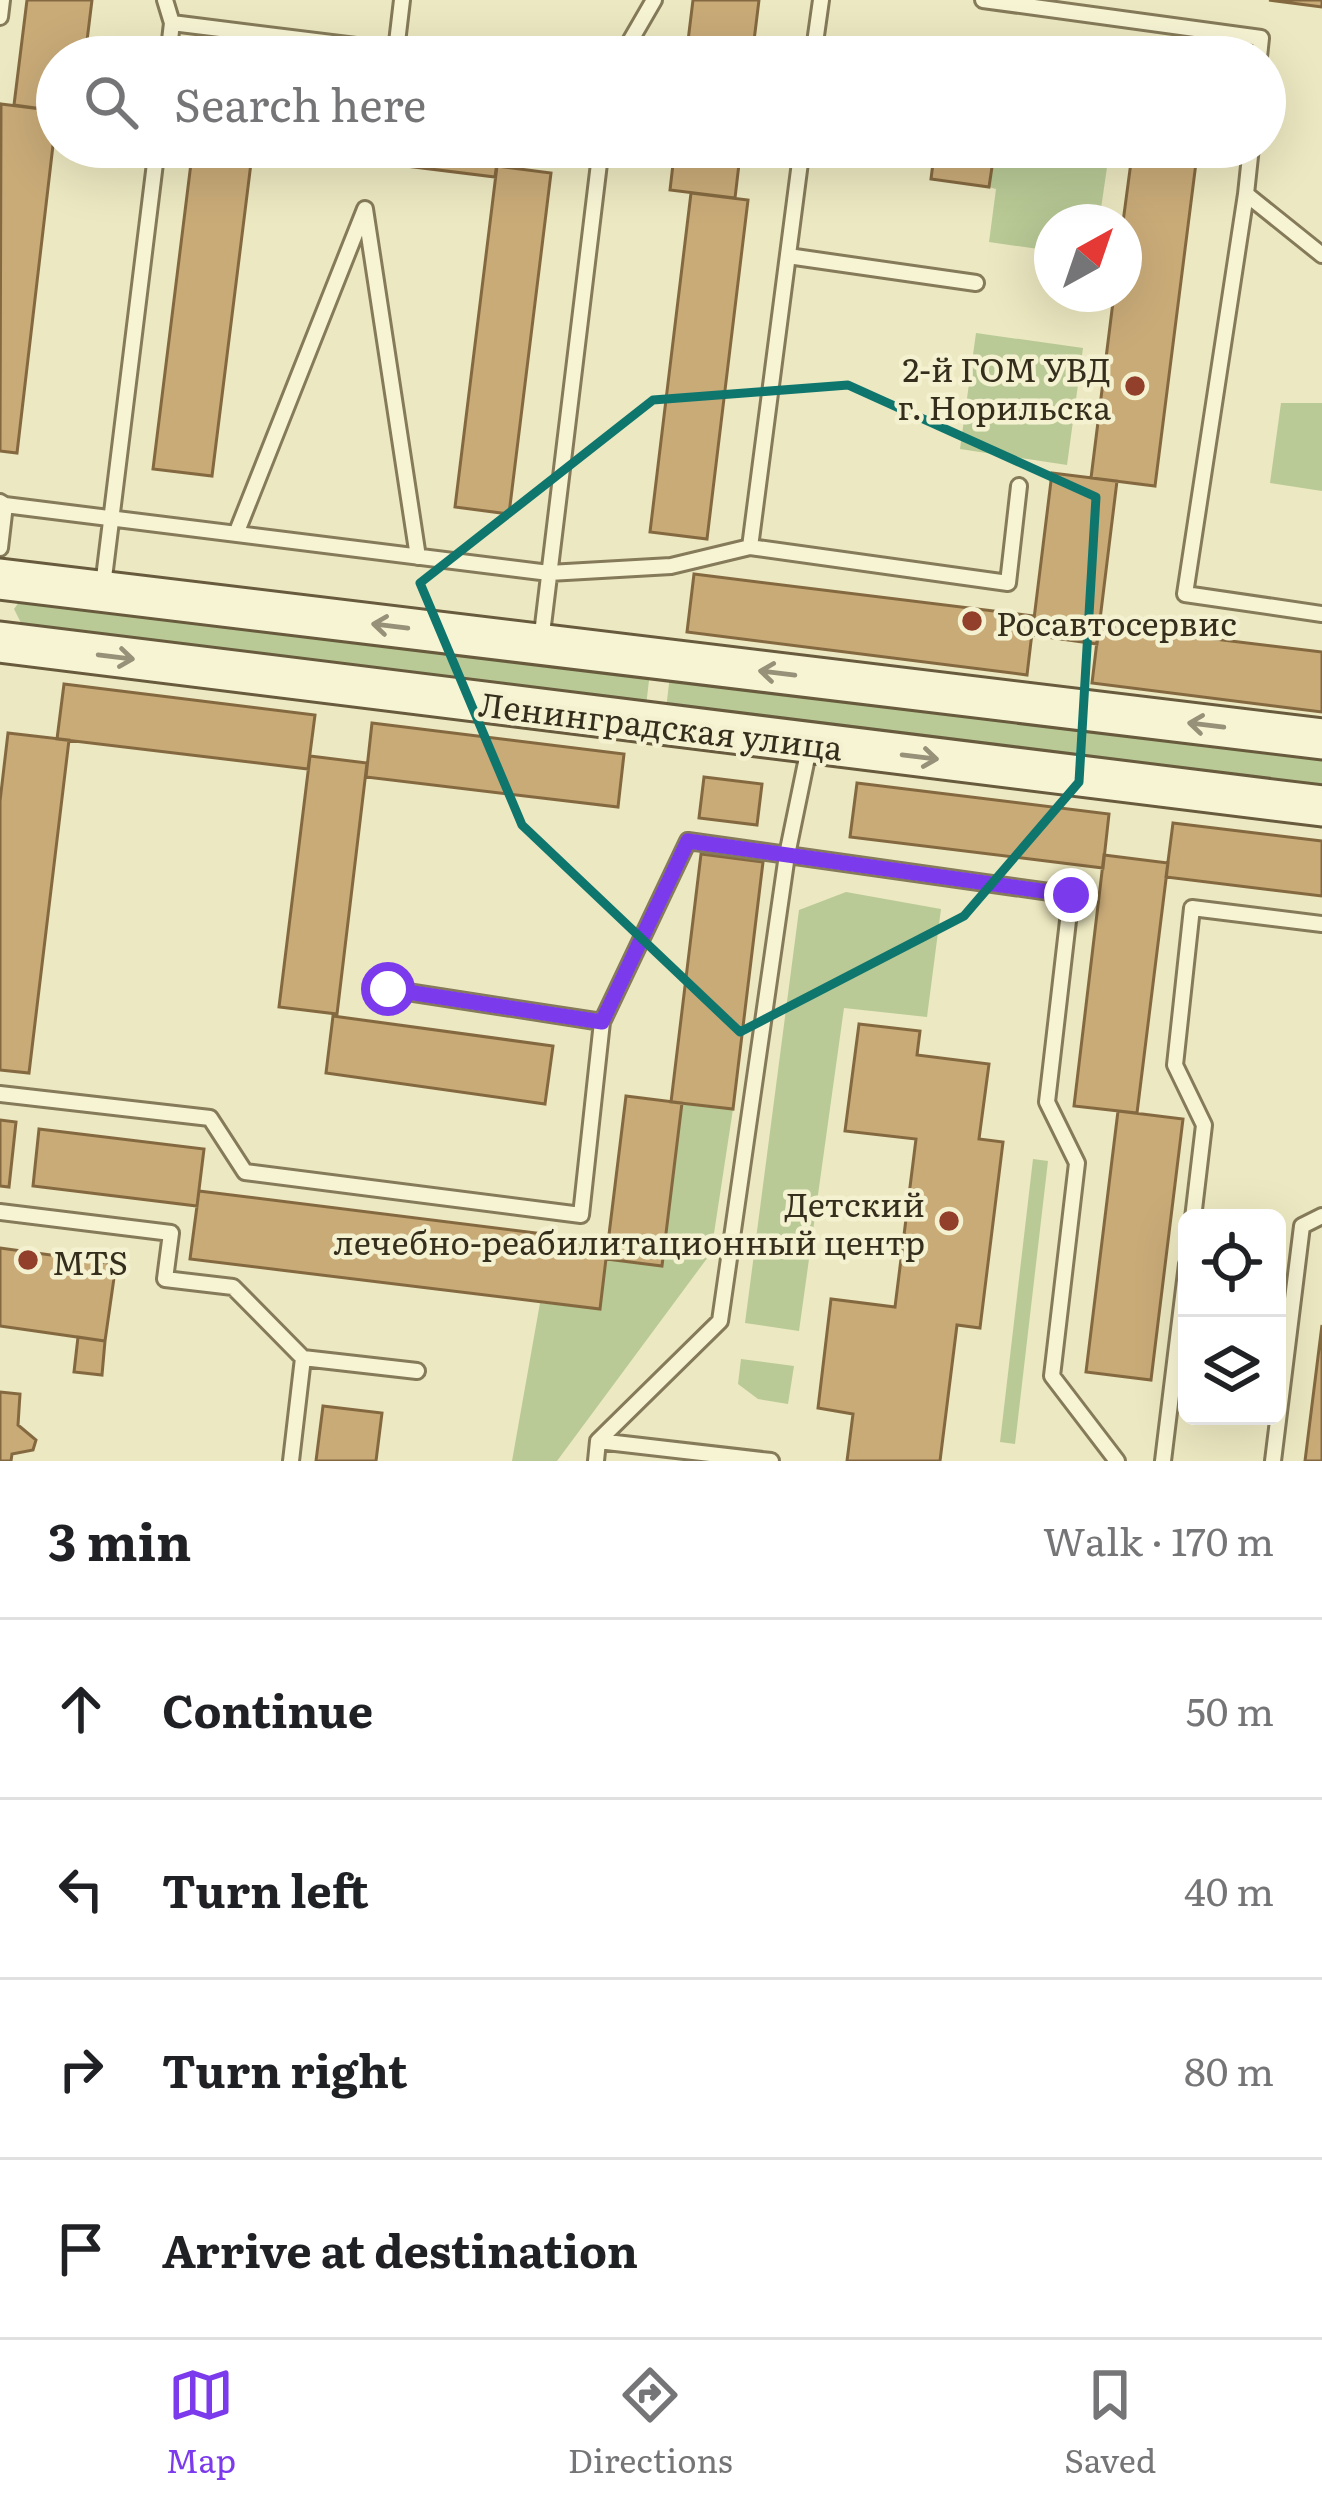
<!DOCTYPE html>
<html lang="en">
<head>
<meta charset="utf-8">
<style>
	:root { --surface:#fff; --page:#f6f6f6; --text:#202124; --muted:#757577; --line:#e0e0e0; --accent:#7c3aed }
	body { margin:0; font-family:Literata,serif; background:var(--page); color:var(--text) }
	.controls { position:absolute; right:36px; bottom:36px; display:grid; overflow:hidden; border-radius:18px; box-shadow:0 12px 48px #0002 }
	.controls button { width:108px; height:108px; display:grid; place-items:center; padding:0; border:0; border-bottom:3px solid var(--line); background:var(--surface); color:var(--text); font:60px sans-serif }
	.compass { position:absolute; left:1034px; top:204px; width:108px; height:108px; border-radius:50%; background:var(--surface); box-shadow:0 12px 48px #0002; rotate:40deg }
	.stop { position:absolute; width:36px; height:36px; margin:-27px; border:9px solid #7c3aed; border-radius:50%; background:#fff }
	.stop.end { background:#7c3aed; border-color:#fff; box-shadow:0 3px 12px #0008 }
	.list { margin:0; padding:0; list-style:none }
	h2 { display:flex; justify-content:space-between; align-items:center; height:156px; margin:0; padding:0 48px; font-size:51px }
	h2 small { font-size:39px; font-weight:400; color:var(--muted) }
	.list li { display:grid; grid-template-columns:78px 1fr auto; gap:36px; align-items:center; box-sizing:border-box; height:180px; padding:0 48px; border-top:3px solid var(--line) }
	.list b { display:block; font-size:45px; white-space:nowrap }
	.list em { font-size:39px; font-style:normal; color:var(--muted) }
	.icon { flex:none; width:66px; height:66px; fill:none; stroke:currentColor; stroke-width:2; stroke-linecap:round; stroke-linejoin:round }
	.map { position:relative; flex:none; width:1322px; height:1461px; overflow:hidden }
	.search { position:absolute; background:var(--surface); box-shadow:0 12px 48px #0002; left:36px; right:36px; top:36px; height:132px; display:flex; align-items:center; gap:30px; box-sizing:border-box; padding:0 42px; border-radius:66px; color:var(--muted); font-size:45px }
	.sheet { height:876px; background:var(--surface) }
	nav { display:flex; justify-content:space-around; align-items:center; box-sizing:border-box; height:168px; border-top:3px solid var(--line); background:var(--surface); font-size:33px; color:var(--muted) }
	nav a { display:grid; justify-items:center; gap:6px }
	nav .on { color:var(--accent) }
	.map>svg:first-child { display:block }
</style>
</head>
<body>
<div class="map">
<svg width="1322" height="1461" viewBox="0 0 1322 1461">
	<rect width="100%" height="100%" fill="#ece8c1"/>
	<path fill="#b9ca96" d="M 995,147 L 1110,147 L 1099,222 L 1052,222 L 1052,251 L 989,242 L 996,189 L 989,187 Z
		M 976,333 L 1083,348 L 1067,465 L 960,449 Z
		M 1281,403 L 1322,403 L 1322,491 L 1270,483 Z
		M 22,598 L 650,672 L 646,706 L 23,627 L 14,609 Z
		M 670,675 L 1322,757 L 1322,791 L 666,709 Z
		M 846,892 L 941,909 L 927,1017 L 844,1008 L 799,1331 L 745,1323 L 799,910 Z
		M 682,1103 L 733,1109 L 711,1253 L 557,1461 L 512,1461 L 540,1303 L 599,1309 L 606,1259 L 661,1265 Z
		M 1033,1159 L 1048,1161 L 1015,1444 L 1000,1442 Z
		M 741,1359 L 794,1366 L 788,1404 L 758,1399 L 738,1384 Z"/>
	<path fill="#c9ab78" stroke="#846940" stroke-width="3" d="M 27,0 L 92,0 L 85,57 L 57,57 L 57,111 L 14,105 Z
		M 693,0 L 759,0 L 752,57 L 686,57 Z
		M 1269,0 L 1322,0 L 1322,7 Z
		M 1,104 L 57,111 L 17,453 L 0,451 Z
		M 193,147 L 253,147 L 212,476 L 153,469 Z
		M 253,147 L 499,147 L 495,177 Z
		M 675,147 L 741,147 L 735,198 L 670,190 Z
		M 935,147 L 995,147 L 989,187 L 931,179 Z
		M 1133,147 L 1198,147 L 1155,486 L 1091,478 L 1114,294 L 1124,294 L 1123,222 Z
		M 497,166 L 551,173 L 509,514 L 455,507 Z
		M 691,193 L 748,200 L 707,539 L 650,532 Z
		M 1052,473 L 1117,481 L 1097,644 L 1032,635 Z
		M 694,574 L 1034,616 L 1027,675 L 687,632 Z
		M 1099,625 L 1322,652 L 1322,712 L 1092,683 Z
		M 64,684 L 315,715 L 308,769 L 57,739 Z
		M 372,723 L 624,754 L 618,807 L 366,777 Z
		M 8,733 L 69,740 L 29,1073 L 0,1070 L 0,801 Z
		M 310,756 L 367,763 L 337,1014 L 279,1007 Z
		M 704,777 L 762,784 L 757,825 L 699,818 Z
		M 857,783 L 1109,814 L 1103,868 L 850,837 Z
		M 1173,823 L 1322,841 L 1322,896 L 1166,877 Z
		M 701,854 L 763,862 L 733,1109 L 671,1102 Z
		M 1104,855 L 1168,863 L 1137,1113 L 1074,1106 Z
		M 333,1016 L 553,1046 L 545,1104 L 326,1073 Z
		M 859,1024 L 920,1031 L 917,1055 L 989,1064 L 979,1139 L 1003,1142 L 980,1328 L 957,1325 L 940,1461 L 847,1461 L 853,1414 L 818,1408 L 831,1299 L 895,1307 L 916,1139 L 845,1131 Z
		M 626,1096 L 682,1103 L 662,1266 L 606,1259 Z
		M 1118,1111 L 1183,1119 L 1151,1380 L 1086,1372 Z
		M 0,1120 L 16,1122 L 9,1187 L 0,1186 Z
		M 39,1129 L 204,1149 L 197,1206 L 33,1186 Z
		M 199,1191 L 608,1242 L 600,1309 L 190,1259 Z
		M 0,1248 L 116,1264 L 105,1341 L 0,1326 Z
		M 1322,1325 L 1322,1461 L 1305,1461 Z
		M 78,1337 L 105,1341 L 102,1375 L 74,1372 Z
		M 0,1392 L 20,1394 L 18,1425 L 36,1440 L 33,1450 L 12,1454 L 11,1461 L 0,1461 Z
		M 323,1406 L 382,1413 L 376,1461 L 316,1461 Z"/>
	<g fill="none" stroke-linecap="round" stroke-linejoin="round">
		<g stroke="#857a59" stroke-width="20">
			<path id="lane" d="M 165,0 L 172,23
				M 983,0 L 1261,38 L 1259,57
				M 0,17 L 2,0
				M 396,51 L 402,0
				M 168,57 L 172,23 L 445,57
				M 621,57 L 654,0
				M 813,57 L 821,0
				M 1251,147 L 1246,194 L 1322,255
				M 1246,194 L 1185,594 L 1322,614
				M 788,256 L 976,283
				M 0,502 L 5,505 L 0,548
				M 5,505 L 549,573 L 671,566 L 750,547 L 802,147
				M 236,534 L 365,209 L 418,557
				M 750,547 L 1008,583 L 1019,486
				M 103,586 L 157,147
				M 541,642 L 601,147
				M 388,989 L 602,1022
				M 0,1094 L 210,1118 L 245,1172 L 581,1215 L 602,1022 L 688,841 L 1071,895 L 1047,1102 L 1077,1163 L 1052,1376 L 1117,1461
				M 0,1212 L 171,1233 L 165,1279 L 233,1287 L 303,1358
				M 1193,1218 L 1204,1125 L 1175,1065 L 1192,908 L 1322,924
				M 598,1441 L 771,1461
				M 291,1461 L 303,1358 L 417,1371
				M 596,1461 L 598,1441 L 720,1321 L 787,855 L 809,748
				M 1163,1461 L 1187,1264
				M 1273,1461 L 1302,1226 L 1322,1216"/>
		</g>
		<g stroke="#675a3d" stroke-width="45">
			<path id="secondary" d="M 0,579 L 1322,739
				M 0,642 L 1322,806"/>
		</g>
		<use href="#lane" stroke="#f7f4d4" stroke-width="14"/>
		<use href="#secondary" stroke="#f7f4d4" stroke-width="39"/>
	</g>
	<defs><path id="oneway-shaft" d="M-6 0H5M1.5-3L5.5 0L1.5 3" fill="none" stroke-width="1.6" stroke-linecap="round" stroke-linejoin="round" transform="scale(3)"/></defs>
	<g stroke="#969178">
		<use href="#oneway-shaft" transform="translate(390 626) rotate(-173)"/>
		<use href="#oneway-shaft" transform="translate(116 657) rotate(7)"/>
		<use href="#oneway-shaft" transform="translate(777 673) rotate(-173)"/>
		<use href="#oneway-shaft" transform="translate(1206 725) rotate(-173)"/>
		<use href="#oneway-shaft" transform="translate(920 757) rotate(7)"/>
	</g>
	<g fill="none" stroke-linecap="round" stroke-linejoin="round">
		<path stroke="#7c3aed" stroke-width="15" d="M 388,989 L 602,1022 L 688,841 L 1071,895"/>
	</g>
	<path fill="none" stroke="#0f766e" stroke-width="9" stroke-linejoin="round" d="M 848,385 L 1096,497 L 1079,782 L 964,916 L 740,1032 L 522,825 L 420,583 L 653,400 Z"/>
	<g fill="#92402b" stroke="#f4f1d0" stroke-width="4.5">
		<circle cx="1135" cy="386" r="12"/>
		<circle cx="972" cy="621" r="12"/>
		<circle cx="949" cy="1221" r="12"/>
		<circle cx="28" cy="1260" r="12"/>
	</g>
	<g text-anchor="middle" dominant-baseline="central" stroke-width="9" stroke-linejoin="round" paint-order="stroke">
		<g font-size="33" fill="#352e1d" stroke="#f4f1d0" text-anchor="end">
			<text x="1111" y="367">2-й ГОМ УВД<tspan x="1111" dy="38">г. Норильска</tspan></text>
			<text x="996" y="621" text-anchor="start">Росавтосервис</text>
			<text x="925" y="1202">Детский<tspan x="925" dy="38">лечебно-реабилитационный центр</tspan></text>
			<text x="52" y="1260" text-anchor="start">MTS</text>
		</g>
		<g font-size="33" fill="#352e1d" stroke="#f4f1d0">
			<text transform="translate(661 724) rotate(7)">Ленинградская улица</text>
		</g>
	</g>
</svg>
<div class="controls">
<button><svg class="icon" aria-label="locate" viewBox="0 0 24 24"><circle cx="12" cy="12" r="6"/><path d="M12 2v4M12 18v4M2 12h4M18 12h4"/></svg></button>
<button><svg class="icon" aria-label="layers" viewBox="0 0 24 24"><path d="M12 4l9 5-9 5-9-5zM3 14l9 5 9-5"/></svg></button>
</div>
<svg class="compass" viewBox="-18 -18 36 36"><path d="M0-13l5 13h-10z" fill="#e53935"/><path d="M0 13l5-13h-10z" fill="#757577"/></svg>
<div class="stop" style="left:388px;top:989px"></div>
<div class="stop end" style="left:1071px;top:895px"></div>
<div class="search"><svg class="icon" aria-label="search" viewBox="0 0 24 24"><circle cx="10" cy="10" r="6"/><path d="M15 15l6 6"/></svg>Search here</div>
</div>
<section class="sheet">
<h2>3 min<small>Walk · 170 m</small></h2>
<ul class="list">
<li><svg class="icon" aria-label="ahead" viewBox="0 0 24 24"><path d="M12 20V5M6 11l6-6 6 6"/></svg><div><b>Continue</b></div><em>50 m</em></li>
<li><svg class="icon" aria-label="left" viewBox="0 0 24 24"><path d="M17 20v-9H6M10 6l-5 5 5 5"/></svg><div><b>Turn left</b></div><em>40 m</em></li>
<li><svg class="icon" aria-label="right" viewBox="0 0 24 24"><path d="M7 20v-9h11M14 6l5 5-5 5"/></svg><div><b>Turn right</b></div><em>80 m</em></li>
<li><svg class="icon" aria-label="arrive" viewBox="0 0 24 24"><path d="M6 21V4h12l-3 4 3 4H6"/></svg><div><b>Arrive at destination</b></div></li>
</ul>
</section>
<nav>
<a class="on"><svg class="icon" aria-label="map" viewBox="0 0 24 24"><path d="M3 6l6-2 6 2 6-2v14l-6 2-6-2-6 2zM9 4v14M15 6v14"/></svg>Map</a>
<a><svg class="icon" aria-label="directions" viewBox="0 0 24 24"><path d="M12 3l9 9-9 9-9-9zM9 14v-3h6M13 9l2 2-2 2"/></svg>Directions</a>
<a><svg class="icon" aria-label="saved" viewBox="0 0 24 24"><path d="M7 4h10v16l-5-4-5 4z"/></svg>Saved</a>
</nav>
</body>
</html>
